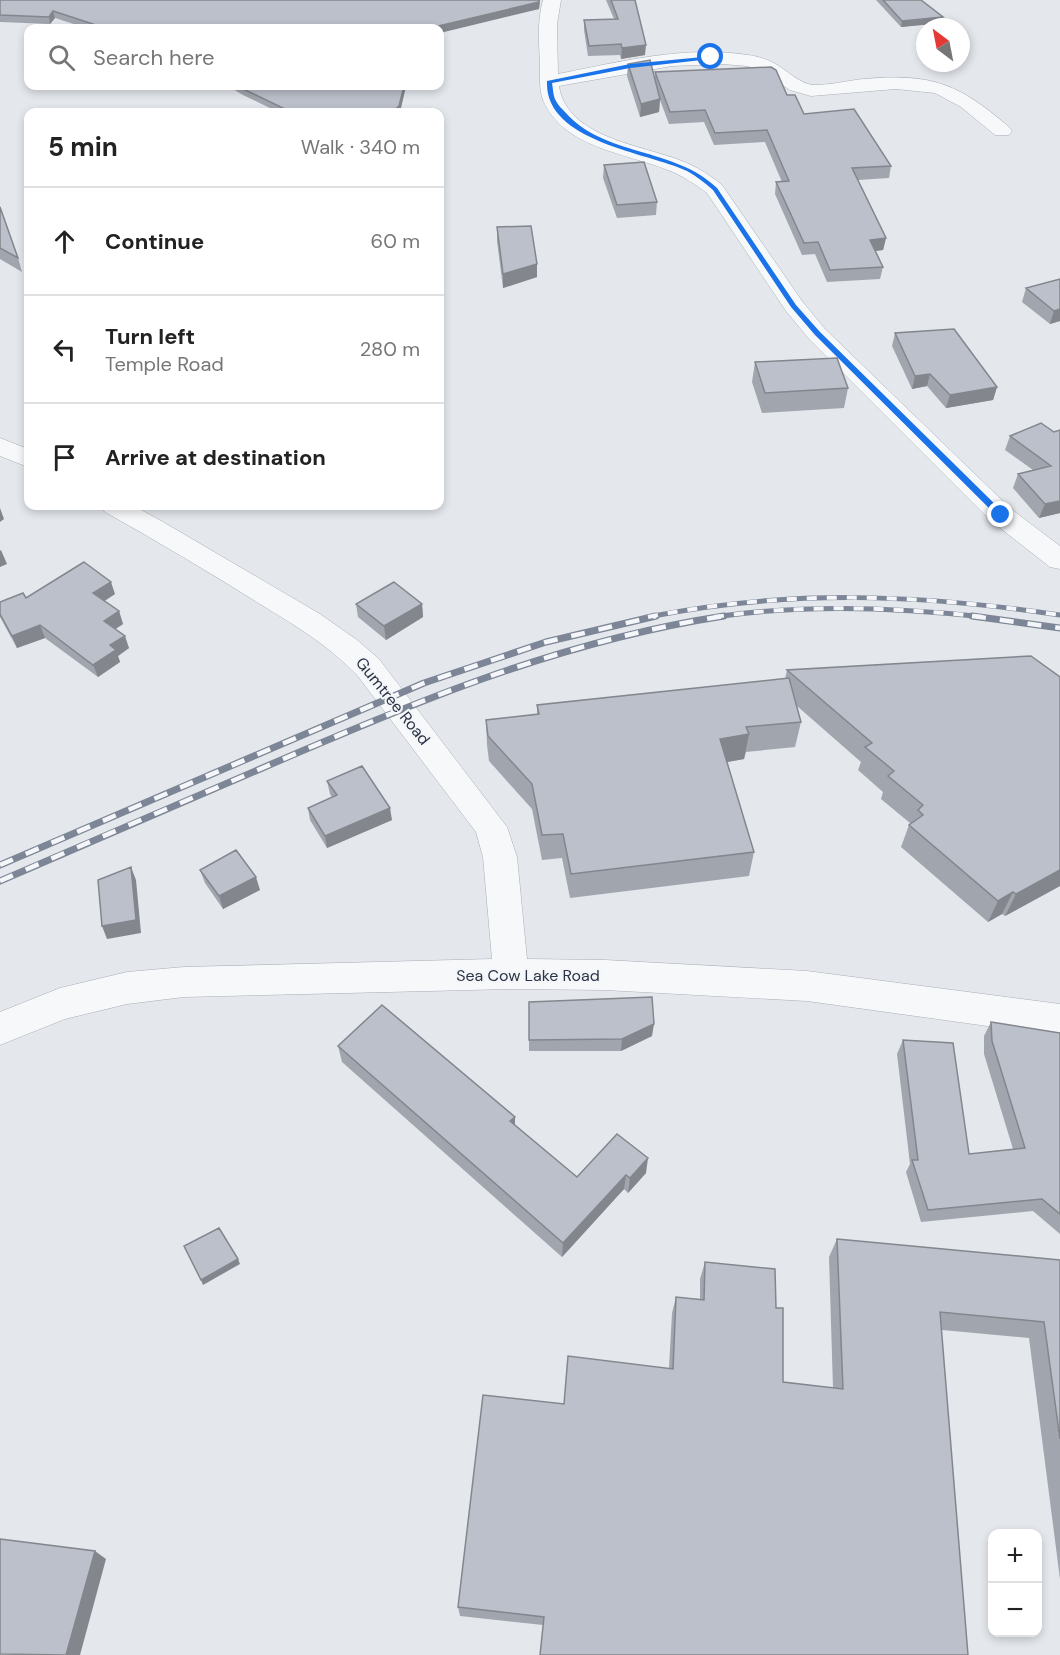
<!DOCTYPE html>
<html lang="en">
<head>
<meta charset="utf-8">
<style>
	:root { --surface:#fff; --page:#f6f6f6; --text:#222; --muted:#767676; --line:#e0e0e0 }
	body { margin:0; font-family:"DM Sans",sans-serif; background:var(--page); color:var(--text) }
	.controls { position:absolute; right:18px; bottom:18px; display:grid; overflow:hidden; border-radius:12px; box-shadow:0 3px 9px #0003 }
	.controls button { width:54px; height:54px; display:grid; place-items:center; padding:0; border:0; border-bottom:2px solid var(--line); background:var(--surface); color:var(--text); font:30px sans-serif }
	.compass { position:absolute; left:916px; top:18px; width:54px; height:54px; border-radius:50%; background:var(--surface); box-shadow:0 3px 9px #0003; rotate:328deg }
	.stop { position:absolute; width:18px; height:18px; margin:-14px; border:4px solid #1a73e8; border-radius:50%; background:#fff }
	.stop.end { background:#1a73e8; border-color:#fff; box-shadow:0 2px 6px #0008 }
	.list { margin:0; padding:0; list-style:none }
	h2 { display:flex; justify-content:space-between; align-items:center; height:78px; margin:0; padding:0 24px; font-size:26px }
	h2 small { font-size:20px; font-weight:400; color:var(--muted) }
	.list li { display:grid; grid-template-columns:39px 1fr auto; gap:18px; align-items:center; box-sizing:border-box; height:108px; padding:0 24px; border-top:2px solid var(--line) }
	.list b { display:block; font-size:22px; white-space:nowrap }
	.list p { margin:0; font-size:20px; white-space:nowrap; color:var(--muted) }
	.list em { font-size:20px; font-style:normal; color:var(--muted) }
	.icon { flex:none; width:33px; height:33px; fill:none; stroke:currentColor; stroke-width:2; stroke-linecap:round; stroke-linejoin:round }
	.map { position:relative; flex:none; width:1060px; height:1655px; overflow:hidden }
	.search { position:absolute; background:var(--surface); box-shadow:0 3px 9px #0003; left:24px; top:24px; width:420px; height:66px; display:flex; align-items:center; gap:15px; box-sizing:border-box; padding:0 21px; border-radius:12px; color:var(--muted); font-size:22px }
	.panel { position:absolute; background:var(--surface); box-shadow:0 3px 9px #0003; left:24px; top:108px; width:420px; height:402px; border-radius:12px }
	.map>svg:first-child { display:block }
</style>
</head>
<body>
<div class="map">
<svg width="1060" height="1655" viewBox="0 0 1060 1655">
	<rect width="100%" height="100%" fill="#e4e7ec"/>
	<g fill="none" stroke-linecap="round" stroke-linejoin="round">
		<g stroke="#a9aeb7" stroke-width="1">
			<path id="minor" d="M 543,0 L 561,0 L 557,24 L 558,74 C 619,62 685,45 748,55 C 757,56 766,59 774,63 C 787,70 799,84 814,85 C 830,85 847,81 863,79 C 931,73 958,83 1009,127 L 1012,131 L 1009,135 L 995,135 L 961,107 L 935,93 L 896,89 L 811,96 L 790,90 L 760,70 L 747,66 L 722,64 L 672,66 L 559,86 C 567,138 642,145 682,161 C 697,167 710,175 722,185 L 802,301 L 825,329 L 1011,509 L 1060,546 L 1060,569 L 1050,567 L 991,521 L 809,339 L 786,311 L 707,193 C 695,184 683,176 668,170 C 626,153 563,148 543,100 C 539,89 540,76 540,64 C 539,42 537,21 543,0 Z
				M 0,438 L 28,449 L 28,467 L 0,456 Z
				M 101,506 L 134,506 L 163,522 L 320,614 L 357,640 L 379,659 L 507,827 L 517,857 L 527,959 L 605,960 L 807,971 L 1060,1004 L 1060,1036 L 807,1001 L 605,990 L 511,989 L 184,997 L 127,1004 L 65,1019 L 0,1045 L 0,1012 L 60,988 L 127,972 L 184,967 L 492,959 L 483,857 L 476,832 L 357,675 C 329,646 295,625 260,604 C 209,572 157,541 105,512 Z"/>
		</g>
		<use href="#minor" fill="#f7f8fa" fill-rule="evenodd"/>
		<g stroke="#7d8696" stroke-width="5">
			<path id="rail-far1" d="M 648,617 C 788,589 920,594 1060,615
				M 714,617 C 803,604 895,607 984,617"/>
		</g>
		<g stroke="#7d8696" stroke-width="7">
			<path id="rail" d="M 972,616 L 1060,628
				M 0,865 L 424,683 L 546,642 L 656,616
				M 0,881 C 89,842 178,804 267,766 C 417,701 561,641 724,616"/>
		</g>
		<use href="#rail-far1" stroke="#f4f6f9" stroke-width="4" stroke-dasharray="10" stroke-linecap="butt"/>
		<use href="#rail" stroke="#f4f6f9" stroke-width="4.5" stroke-dasharray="14" stroke-linecap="butt"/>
	</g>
	<path fill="#a1a5ae" d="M 0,0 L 540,0 L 539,9 L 440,28 L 86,28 L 55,18 L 50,24 L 0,22 Z
		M 606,0 L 635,0 L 645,55 L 621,59 L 620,55 L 588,56 L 584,30 L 584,20 L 614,19 Z
		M 876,0 L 921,0 L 942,23 L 901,27 Z
		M 628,64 L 655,77 L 655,72 L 787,95 L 804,114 L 891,166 L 889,178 L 858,180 L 886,238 L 883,250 L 875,251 L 883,267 L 880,279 L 827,282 L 815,254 L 802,255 L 775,194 L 776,182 L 782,182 L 765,142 L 714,145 L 704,122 L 669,124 L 660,100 L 659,112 L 640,117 L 627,76 Z
		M 228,86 L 406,86 L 400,112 L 278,112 L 243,95 Z
		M 604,165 L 657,202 L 656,215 L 617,218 L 603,178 Z
		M 0,207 L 18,258 L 22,272 L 0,259 Z
		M 497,227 L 537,264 L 537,277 L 503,288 L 497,241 Z
		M 1060,279 L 1060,321 L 1050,324 L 1022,302 L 1026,288 Z
		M 895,333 L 997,387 L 993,400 L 946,408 L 927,386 L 912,389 L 892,346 Z
		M 755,362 L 848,388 L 844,408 L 762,413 L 752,382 Z
		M 1060,430 L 1060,513 L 1039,518 L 1013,488 L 1018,474 L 1033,470 L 1005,450 L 1010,436 L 1054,432 Z
		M 115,594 L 105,601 L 119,611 L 123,624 L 115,629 L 129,648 L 118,656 L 120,662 L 98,677 L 45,638 L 17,648 L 0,617 L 0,602 L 26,598 Z
		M 356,604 L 422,604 L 423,617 L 386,640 L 358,617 Z
		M 787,670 L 1060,677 L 1060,886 L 1005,916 L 1002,914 L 988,922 L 901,847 L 909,825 L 910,823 L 881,799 L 883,792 L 858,770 L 861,762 L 797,706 L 801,722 L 795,747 L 746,752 L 744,759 L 727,762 L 754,852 L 749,876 L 570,898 L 562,858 L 542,860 L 532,809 L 489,761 L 487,745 L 486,720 L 537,714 L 537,705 L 785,679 Z
		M 327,781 L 392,820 L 327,848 L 310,820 L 308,808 L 332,797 L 330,794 Z
		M 200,870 L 260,890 L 223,909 L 205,883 Z
		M 529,1002 L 652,1036 L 621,1051 L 529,1051 Z
		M 991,1022 L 1060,1033 L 1060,1234 L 1033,1211 L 921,1222 L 906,1172 L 910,1164 L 897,1054 L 903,1040 L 969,1154 L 1013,1149 L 984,1054 L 984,1036 Z
		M 338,1046 L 515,1117 L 515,1125 L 577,1177 L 646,1173 L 628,1193 L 624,1189 L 562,1257 L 342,1062 Z
		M 837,1239 L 1060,1260 L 1060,1579 L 1029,1338 L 942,1330 L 543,1625 L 460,1616 L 458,1607 L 564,1404 L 669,1368 L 672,1313 L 676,1297 L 700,1299 L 700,1279 L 705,1262 L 776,1308 L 783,1382 L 833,1388 L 829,1257 Z"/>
	<path fill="#83868d" d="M 540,0 L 539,9 L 440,33 L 440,28 L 430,28 Z
		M 53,11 L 55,18 L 50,24 L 49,17 Z
		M 943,17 L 942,23 L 901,27 L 902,21 Z
		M 646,45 L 645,55 L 621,59 L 622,48 Z
		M 404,86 L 406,86 L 400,112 L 392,112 Z
		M 660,99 L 659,112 L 640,117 L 641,104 Z
		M 886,238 L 883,250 L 867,252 L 870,240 Z
		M 537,264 L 537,277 L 503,288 L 503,274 Z
		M 1060,309 L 1060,321 L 1050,324 L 1054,311 Z
		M 930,374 L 927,386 L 912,389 L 915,376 Z
		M 997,387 L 993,400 L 946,408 L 950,395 Z
		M 1060,501 L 1060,513 L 1039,518 L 1045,504 Z
		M 0,508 L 4,519 L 0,522 Z
		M 1,550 L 7,564 L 0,567 L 0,551 Z
		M 111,582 L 115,594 L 97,605 L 93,593 Z
		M 422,604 L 423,617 L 386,640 L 384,626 Z
		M 119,611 L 123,624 L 108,634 L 104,621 Z
		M 40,625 L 45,638 L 17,648 L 12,636 Z
		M 125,636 L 129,648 L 118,656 L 120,662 L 98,677 L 93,665 L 110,645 Z
		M 749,734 L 744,759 L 716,764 L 720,739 Z
		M 390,808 L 392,820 L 327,848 L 325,836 Z
		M 131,867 L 136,880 L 141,933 L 107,939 L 102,926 Z
		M 1060,870 L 1060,886 L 1005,916 L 1016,894 Z
		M 256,877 L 260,890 L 223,909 L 219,896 Z
		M 1013,892 L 1002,914 L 988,922 L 998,901 Z
		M 654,1024 L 652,1036 L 621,1051 L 622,1039 Z
		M 515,1117 L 515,1132 L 510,1121 Z
		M 648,1158 L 646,1173 L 628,1193 L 630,1178 Z
		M 626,1175 L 624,1189 L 562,1257 L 563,1243 Z
		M 238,1259 L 240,1264 L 203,1285 L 201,1280 Z
		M 95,1551 L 106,1559 L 80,1655 L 66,1655 Z"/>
	<path fill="#bbc0ca" stroke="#83868d" stroke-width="1.5" d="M 0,0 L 539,0 L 539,2 L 430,28 L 105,28 L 53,11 L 49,17 L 0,15 Z
		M 611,0 L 635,0 L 646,45 L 622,48 L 621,44 L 589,46 L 584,20 L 618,19 Z
		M 883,0 L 921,0 L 943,17 L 902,21 Z
		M 650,60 L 660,99 L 641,104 L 628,64 Z
		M 771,67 L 776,70 L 787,95 L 795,95 L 804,114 L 854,109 L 891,166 L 852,168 L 886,238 L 870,240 L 883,267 L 830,270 L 818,242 L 804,243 L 776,182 L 789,181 L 767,130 L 715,133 L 705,110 L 670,112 L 655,72 Z
		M 237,86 L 404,86 L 399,106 L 392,112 L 291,112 Z
		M 644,162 L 657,202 L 617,205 L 604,165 Z
		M 0,207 L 18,258 L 0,248 Z
		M 531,226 L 537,264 L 503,274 L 497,227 Z
		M 1060,279 L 1060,309 L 1054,311 L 1026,288 Z
		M 954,329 L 997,387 L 950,395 L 930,374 L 915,376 L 895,333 Z
		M 837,358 L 848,388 L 765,393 L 755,362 Z
		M 1041,423 L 1054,432 L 1060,430 L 1060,501 L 1045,504 L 1018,474 L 1051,466 L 1010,436 Z
		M 84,562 L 111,582 L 93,593 L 119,611 L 104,621 L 125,636 L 110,645 L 116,650 L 93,665 L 40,625 L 12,636 L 0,614 L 0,602 L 23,593 L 26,598 Z
		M 394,582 L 422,604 L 384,626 L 356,604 Z
		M 1031,656 L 1060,677 L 1060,870 L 1016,894 L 1013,892 L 998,901 L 909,825 L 923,815 L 918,810 L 923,805 L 888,776 L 894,771 L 865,747 L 872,743 L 787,670 Z
		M 789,678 L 801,722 L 746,727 L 749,734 L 720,739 L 754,852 L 571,874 L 563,834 L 542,835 L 532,784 L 488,736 L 486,720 L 539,714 L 537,705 Z
		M 362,766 L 390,808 L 325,836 L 308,808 L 337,795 L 327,781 Z
		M 236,850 L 256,877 L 219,896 L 200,870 Z
		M 131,867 L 136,920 L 102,926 L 98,880 Z
		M 652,997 L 654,1024 L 622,1039 L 529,1040 L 529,1002 Z
		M 382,1005 L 515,1117 L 510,1121 L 577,1177 L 617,1134 L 648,1158 L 630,1178 L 626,1175 L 563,1243 L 338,1046 Z
		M 991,1022 L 1060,1033 L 1060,1214 L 1042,1199 L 928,1210 L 912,1160 L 918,1160 L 903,1040 L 953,1043 L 969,1154 L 1025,1148 L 992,1041 Z
		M 219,1228 L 238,1259 L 201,1280 L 184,1246 Z
		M 837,1239 L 1060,1260 L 1060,1439 L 1044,1322 L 940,1312 L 968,1655 L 540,1655 L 544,1617 L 458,1607 L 483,1395 L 564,1404 L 568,1356 L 673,1369 L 676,1297 L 704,1300 L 705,1262 L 775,1269 L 776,1308 L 783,1308 L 783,1382 L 843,1389 Z
		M 0,1539 L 95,1551 L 66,1655 L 0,1654 Z"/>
	<path fill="#1a73e8" d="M 713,56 L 711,59 L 630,68 L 552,83 C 553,88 553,96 556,101 C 558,105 562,109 565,112 C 604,157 675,147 717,188 L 796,305 L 820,332 L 1004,513 L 1004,517 L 998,517 L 815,335 L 791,307 L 713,190 C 705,183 696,176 687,171 C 646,152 544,142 547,81 L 630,64 Z"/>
	<g text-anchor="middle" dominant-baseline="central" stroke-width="4.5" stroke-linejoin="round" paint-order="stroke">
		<g font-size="16" fill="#2b3445" stroke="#f4f6f9">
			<text transform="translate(393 701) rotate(51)">Gumtree Road</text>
			<text x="528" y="975">Sea Cow Lake Road</text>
		</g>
	</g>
</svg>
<div class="controls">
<button>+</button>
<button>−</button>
</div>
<svg class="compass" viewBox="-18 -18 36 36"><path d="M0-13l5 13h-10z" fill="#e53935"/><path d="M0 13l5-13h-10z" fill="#767676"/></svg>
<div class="stop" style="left:711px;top:57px"></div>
<div class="stop end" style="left:1001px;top:515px"></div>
<div class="search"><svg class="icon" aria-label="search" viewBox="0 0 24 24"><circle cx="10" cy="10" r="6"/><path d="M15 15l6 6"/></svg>Search here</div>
<section class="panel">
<h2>5 min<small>Walk · 340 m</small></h2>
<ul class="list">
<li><svg class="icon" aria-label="ahead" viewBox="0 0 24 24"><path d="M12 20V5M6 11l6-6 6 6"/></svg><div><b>Continue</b></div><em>60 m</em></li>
<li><svg class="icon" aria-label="left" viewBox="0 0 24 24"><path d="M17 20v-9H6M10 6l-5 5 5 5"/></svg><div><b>Turn left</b><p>Temple Road</p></div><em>280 m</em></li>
<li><svg class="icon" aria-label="arrive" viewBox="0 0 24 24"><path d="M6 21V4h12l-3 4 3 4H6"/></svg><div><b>Arrive at destination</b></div></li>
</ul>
</section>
</div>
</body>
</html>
